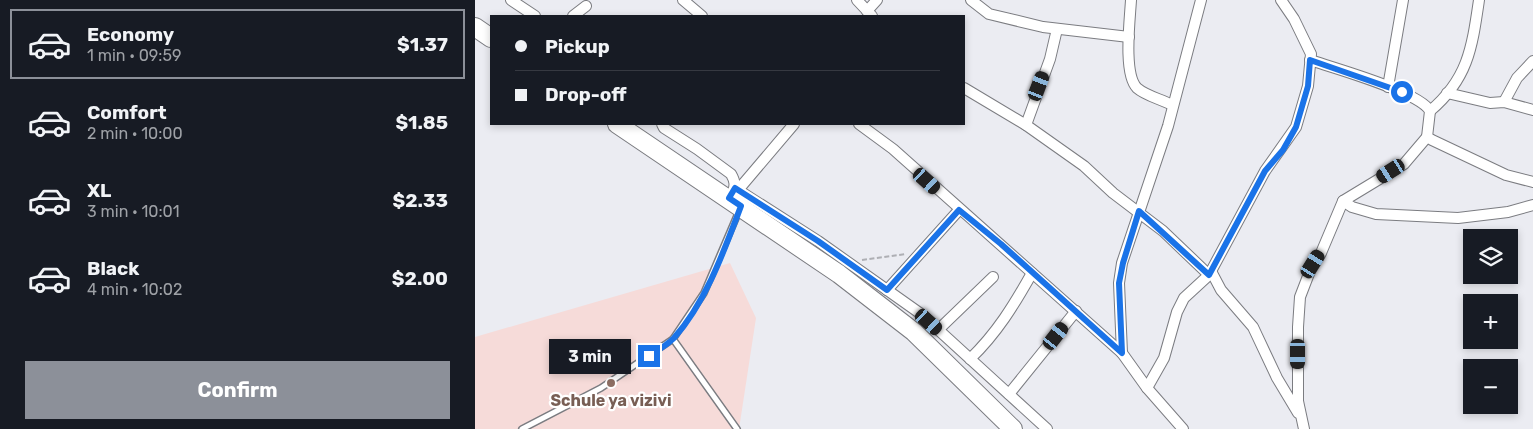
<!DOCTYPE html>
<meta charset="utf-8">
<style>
body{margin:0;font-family:Rubik,sans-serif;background:#242831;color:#f1f3f6;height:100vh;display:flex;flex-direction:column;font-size:19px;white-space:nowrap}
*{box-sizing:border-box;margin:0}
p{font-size:16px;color:#9ea1a6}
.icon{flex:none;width:28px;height:28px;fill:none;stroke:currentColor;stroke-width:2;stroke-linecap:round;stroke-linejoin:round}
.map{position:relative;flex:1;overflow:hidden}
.side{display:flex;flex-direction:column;background:#171b24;width:475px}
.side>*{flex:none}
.top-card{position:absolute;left:15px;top:15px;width:475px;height:110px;border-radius:0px;box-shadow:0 2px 8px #0003;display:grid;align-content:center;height:110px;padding:0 25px;background:#171b24}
.fabs{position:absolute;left:988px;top:229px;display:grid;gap:10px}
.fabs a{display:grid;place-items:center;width:55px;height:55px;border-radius:0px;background:#171b24;box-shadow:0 2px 8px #0003;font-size:25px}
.end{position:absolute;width:22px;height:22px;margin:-11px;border:6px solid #1a73e8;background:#fff;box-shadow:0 0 0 2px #fff}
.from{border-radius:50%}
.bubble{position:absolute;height:35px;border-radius:0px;background:#171b24;box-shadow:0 2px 8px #0003;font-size:16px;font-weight:700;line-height:35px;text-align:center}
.car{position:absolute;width:15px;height:30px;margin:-15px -8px;border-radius:6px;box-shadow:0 0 4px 1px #0007;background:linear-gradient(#222 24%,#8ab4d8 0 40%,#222 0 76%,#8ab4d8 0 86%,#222 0)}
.top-card b{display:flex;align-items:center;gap:18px;height:48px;font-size:19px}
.top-card b+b{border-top:1px solid #363941}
.top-card i{width:12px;height:12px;background:#f1f3f6}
ul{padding:9px 0 0;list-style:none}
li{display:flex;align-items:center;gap:15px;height:70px;margin:0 10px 8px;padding:0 15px;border:2px solid transparent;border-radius:0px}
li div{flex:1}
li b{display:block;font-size:19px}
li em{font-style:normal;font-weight:700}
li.current{border-color:#8c9099}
li>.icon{width:45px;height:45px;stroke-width:1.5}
.action{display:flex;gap:10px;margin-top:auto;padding:10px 25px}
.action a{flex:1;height:58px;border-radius:0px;background:#8c9099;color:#fff;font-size:20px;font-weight:700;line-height:58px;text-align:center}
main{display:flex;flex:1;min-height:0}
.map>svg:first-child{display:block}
.education{fill:#f6dbd9}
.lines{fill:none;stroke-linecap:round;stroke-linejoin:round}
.lane-casing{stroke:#7b7c81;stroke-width:8}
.street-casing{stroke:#7b7c81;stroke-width:12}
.highway-casing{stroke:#7b7c81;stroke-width:20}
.path{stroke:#aeafb4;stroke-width:2;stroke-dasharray:5 2.5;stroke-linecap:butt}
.lane{stroke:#fff;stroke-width:5}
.street{stroke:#fff;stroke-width:10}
.highway{stroke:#fff;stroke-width:18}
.route{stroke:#1a73e8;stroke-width:6}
.education-dot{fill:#8d6e63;stroke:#fff;stroke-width:2}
.labels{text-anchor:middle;stroke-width:4.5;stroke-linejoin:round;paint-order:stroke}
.education-label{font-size:16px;font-weight:bold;fill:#785e54;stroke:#fff}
</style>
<main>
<section class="side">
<ul>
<li class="current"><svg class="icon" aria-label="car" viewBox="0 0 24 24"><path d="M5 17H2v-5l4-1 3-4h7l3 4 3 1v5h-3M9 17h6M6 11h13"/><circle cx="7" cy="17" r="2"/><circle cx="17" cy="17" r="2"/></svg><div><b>Economy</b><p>1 min · 09:59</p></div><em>$1.37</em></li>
<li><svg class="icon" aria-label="car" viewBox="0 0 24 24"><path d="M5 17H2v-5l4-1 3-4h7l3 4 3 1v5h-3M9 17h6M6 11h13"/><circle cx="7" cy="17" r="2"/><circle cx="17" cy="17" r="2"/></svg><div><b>Comfort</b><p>2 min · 10:00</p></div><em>$1.85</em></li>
<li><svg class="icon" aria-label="car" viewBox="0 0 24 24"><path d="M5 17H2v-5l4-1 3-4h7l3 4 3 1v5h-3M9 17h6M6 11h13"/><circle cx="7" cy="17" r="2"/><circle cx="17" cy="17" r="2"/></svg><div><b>XL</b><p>3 min · 10:01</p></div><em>$2.33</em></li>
<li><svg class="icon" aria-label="car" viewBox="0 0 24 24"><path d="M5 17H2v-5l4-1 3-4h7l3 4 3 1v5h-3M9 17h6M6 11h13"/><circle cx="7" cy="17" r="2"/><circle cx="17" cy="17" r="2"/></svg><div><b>Black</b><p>4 min · 10:02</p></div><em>$2.00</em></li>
</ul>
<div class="action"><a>Confirm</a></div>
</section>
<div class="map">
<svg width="1058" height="429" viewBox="0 0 1058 429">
<rect width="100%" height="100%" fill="#ebecf2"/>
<polygon class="education" points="255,263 281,318 264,429 0,429 0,337"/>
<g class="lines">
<g class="lane-casing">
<g id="lane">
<polyline points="198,339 262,429"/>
<polyline points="47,429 126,388 198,339 229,293 264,211"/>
</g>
</g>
<g class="street-casing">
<g id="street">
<polyline points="36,0 60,16"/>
<polyline points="208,0 227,16"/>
<polyline points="382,0 397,16"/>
<polyline points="496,0 514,14 568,27 654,37"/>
<path d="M656,0C655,19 648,74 662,88C671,96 686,99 697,105"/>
<polyline points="392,11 402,0"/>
<polyline points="98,16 111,6"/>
<path d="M835,60C859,68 945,92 955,111L952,137L957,140L1031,175L1058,182"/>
<polyline points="913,87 928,0"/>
<polyline points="489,88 551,125 609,166 638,193 688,231 734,275"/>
<polyline points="972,93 1015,103 1029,102 1058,110"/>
<polyline points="1029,102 1042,78 1058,61"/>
<path d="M955,111C993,79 997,48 1004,0"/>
<path d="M187,124L189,128L222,149L256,174C260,181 261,186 257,193"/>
<polyline points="384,124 418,149 647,353 672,388 708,429"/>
<polyline points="551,125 575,59 582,29"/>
<polyline points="260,188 343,241 446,314 572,429"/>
<polyline points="263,190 319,124"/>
<polyline points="868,201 877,207 901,214 983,218 1033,212 1058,205"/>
<polyline points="736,271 746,290 778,327 802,378 823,413"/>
<polyline points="412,290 484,210"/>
<polyline points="463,330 518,277"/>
<polyline points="647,353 644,283 647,263 693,126 726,0"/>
<path d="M495,359C522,333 539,305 557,273"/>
<polyline points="672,388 689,358 702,312 709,298 734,275 790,171 821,127 833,86 836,54 819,19 806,0"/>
<polyline points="534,394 601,311"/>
<polyline points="829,429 823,401 823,327 825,297 835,271 846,253 868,201 929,164 952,137"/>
</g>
</g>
<g class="highway-casing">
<g id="highway">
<polyline points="0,27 16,38"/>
<polyline points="142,124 364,274 439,332 538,429"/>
</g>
</g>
<polyline class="path" points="387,260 431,254"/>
<use href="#lane" class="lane"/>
<use href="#street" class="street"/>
<use href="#highway" class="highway"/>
</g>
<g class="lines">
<path class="route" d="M174,356C182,351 192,345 199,338C231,302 249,251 266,206L254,198L260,188L343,241L412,290L484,210L526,244L647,353L644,283L648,263L664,211L734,275L790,171L808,150L821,127L833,86L835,60L927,92"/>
</g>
<circle class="education-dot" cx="136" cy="383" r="5"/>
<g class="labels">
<g class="education-label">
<text x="136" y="406">Schule ya vizivi</text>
</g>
</g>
</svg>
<div class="fabs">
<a><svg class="icon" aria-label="layers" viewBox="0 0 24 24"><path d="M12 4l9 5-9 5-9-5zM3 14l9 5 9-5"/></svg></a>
<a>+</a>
<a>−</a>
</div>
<i class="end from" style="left:927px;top:92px"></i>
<i class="end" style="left:174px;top:356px"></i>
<div class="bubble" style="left:74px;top:339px;width:82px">3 min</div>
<i class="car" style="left:564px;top:86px;rotate:21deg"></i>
<i class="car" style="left:916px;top:171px;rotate:238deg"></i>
<i class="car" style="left:452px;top:181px;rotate:132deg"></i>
<i class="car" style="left:838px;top:264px;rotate:32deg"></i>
<i class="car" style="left:454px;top:322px;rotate:132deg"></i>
<i class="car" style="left:581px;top:336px;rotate:38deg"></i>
<i class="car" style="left:823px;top:354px;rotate:180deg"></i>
<div class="top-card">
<b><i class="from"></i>Pickup</b>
<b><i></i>Drop-off</b>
</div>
</div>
</main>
